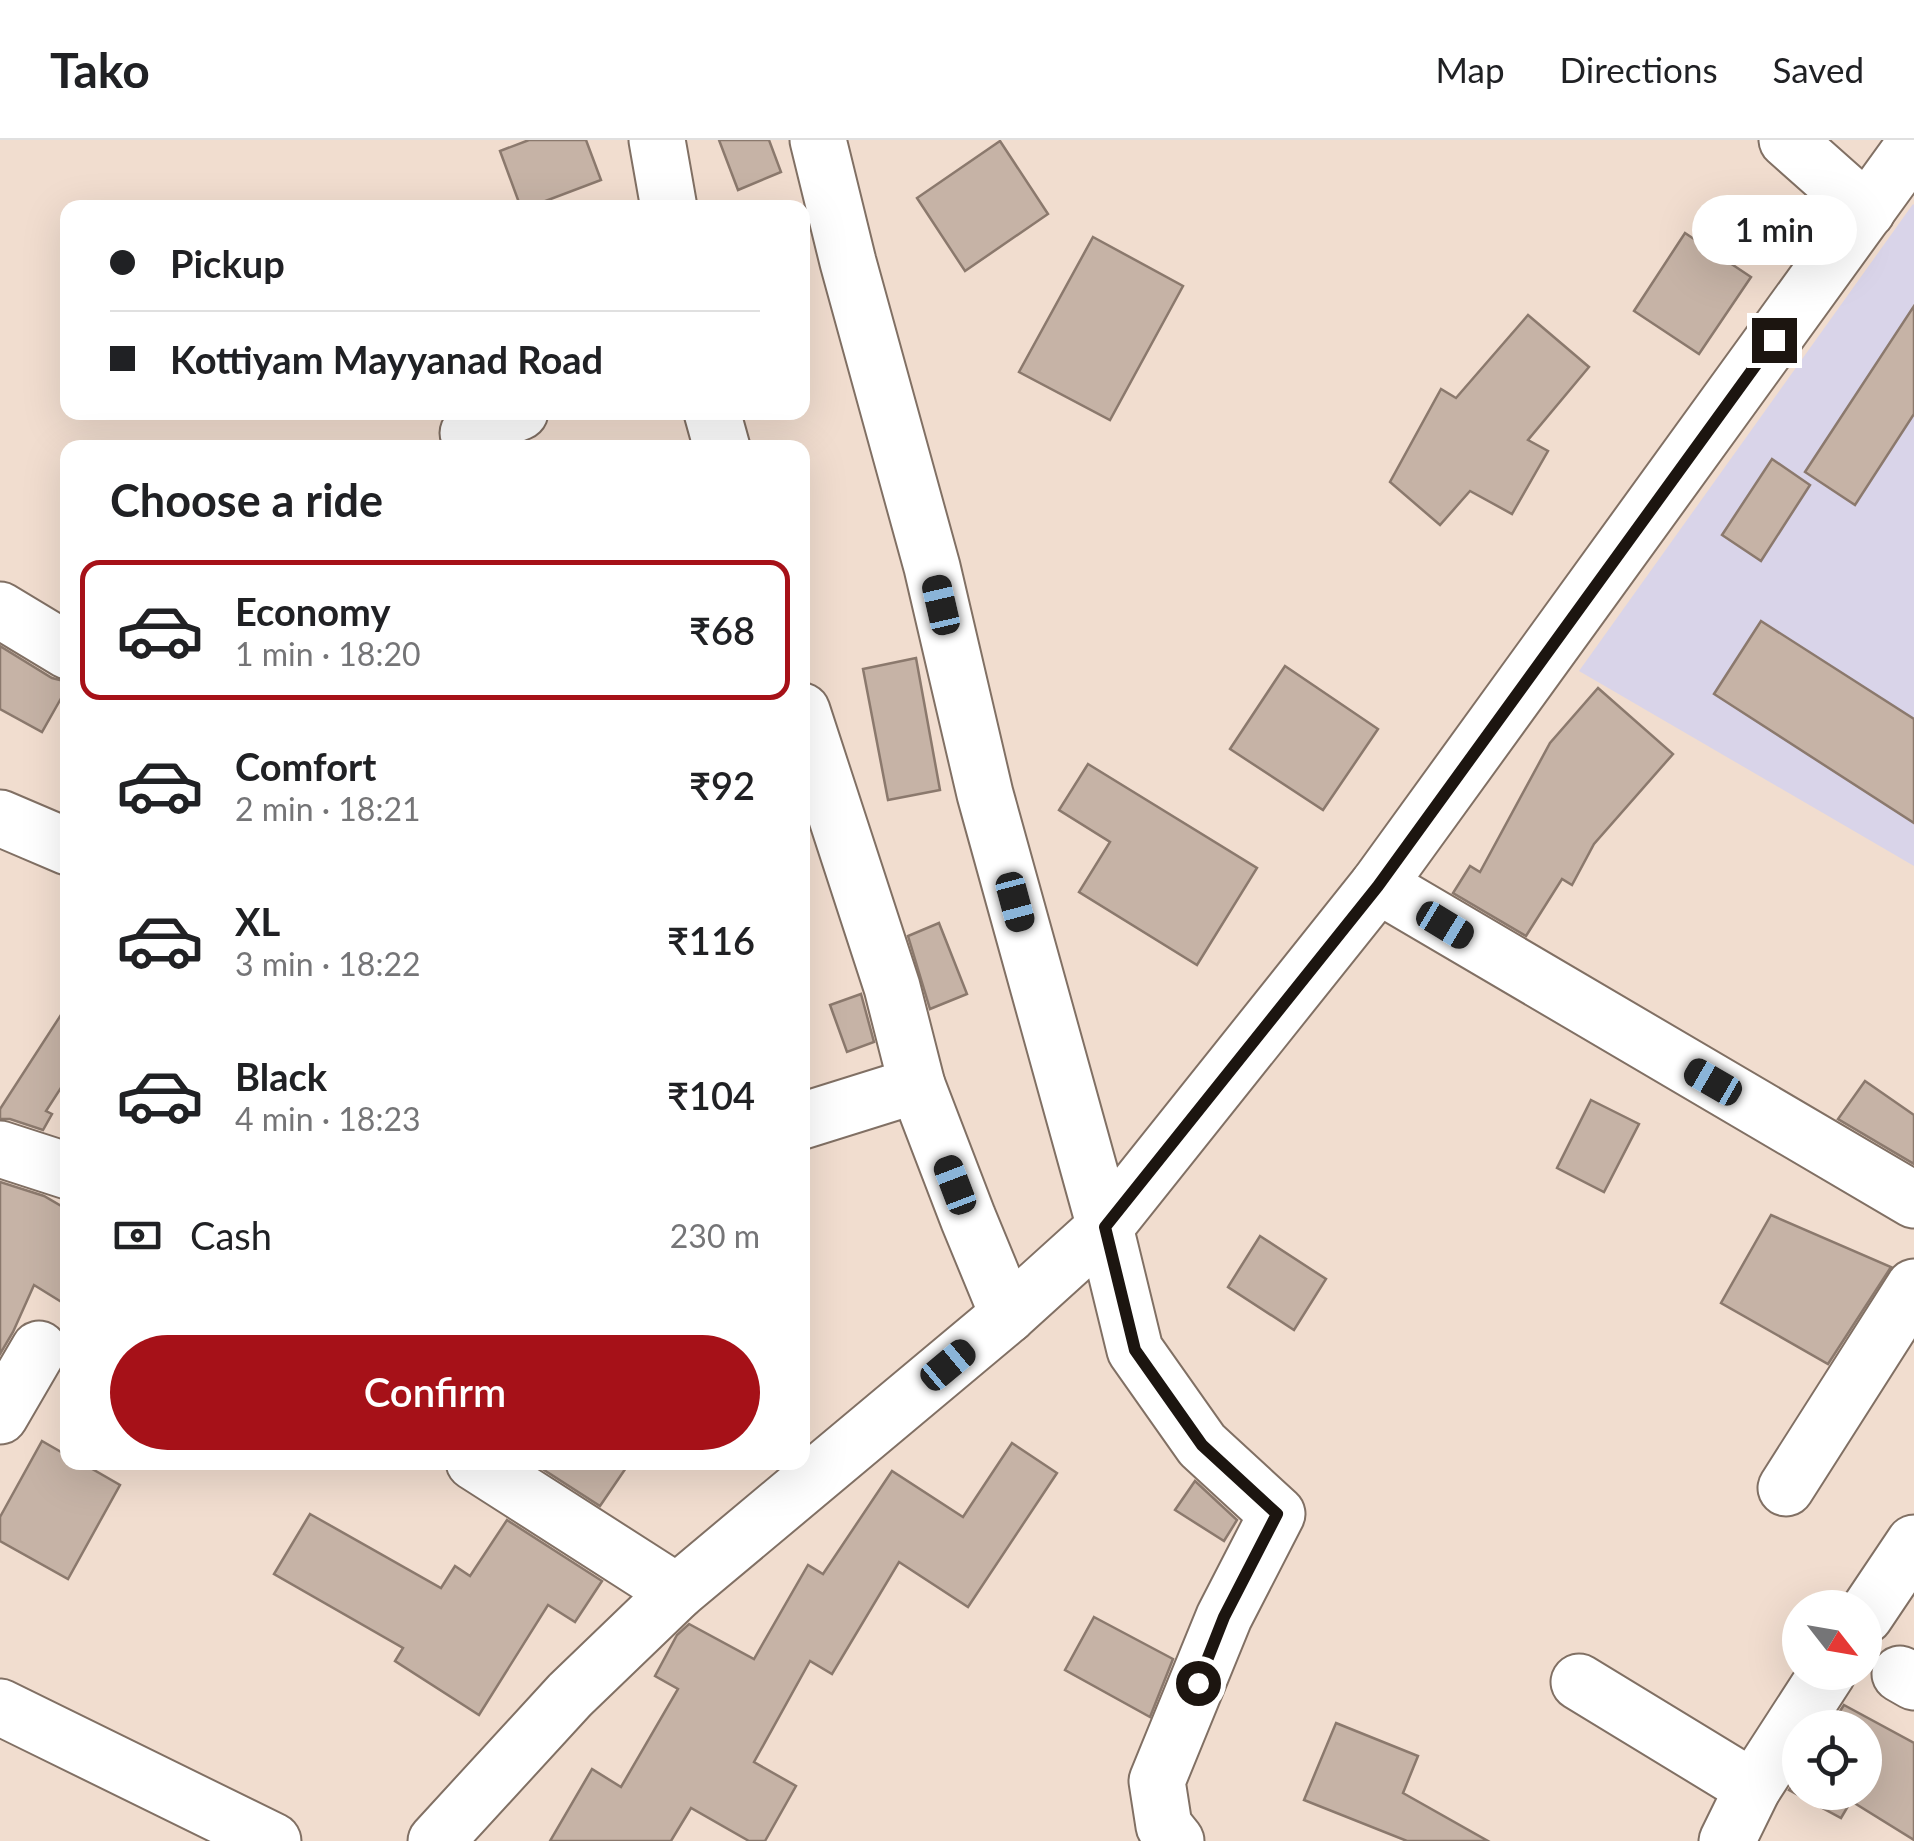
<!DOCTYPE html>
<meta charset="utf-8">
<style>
body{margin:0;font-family:Lato,sans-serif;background:#f2f2f2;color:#202124;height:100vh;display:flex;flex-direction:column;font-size:38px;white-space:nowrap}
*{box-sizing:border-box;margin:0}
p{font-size:32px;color:#757577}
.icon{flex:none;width:55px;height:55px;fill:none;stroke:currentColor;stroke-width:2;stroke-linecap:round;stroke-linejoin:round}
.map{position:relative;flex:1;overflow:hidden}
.panel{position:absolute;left:60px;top:300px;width:750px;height:1030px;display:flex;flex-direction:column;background:#fff;border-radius:20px;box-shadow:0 10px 40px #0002}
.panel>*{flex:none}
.banner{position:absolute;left:60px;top:60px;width:750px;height:220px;border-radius:20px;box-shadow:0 10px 40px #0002;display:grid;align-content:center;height:220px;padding:0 50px;background:#fff}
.needle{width:65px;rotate:121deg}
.controls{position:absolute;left:1782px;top:1450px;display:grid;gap:20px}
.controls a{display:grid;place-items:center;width:100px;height:100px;border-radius:50%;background:#fff;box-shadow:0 10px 40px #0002;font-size:50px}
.end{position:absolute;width:45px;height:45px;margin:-22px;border:12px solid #1c1510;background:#fff;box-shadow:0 0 0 5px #fff}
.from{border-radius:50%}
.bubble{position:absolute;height:70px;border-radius:35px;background:#fff;box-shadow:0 10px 40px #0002;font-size:32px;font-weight:600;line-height:70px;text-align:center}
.car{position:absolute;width:30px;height:60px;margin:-30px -15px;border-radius:12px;box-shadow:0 0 8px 2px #0007;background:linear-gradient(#222 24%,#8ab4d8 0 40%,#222 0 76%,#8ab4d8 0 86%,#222 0)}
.banner b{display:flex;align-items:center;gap:35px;height:95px;font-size:38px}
.banner b+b{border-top:2px solid #e0e0e0}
.banner i{width:25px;height:25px;background:#202124}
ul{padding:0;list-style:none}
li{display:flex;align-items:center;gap:30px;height:140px;margin:0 20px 15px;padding:0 30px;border:5px solid transparent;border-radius:20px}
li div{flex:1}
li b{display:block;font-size:38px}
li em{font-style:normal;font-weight:600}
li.on{border-color:#a61118}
li>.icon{width:90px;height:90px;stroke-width:1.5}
h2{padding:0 50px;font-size:45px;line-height:120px}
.pay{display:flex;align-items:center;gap:25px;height:110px;padding:0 50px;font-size:38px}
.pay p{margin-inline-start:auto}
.button{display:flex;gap:20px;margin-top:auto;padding:20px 50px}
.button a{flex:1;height:115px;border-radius:60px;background:#a61118;color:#fff;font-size:40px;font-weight:600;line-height:115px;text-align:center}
header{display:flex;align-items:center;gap:60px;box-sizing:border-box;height:140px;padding:0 50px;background:#fff;border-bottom:2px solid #e0e0e0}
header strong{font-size:48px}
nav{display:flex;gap:55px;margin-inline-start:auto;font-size:35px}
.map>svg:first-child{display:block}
.education{fill:#d9d4e9}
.building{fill:#c6b3a6;stroke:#8b796d;stroke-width:2.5}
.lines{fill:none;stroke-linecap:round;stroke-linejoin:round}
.street-casing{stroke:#817064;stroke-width:59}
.secondary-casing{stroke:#817064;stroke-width:59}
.street{stroke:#fff;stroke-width:55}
.secondary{stroke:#fff;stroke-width:55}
.route{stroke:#1c1510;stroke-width:12}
</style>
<header>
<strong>Tako</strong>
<nav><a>Map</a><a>Directions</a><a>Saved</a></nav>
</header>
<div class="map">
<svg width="1914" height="1701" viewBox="0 0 1914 1701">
<rect width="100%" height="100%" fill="#f1ddcf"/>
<polygon class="education" points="1913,64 1914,65 1914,726 1579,531"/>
<g class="building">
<polygon points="529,0 586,0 601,40 527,68 521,68 500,11"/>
<polygon points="719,0 769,0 781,32 738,50"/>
<polygon points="1000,1 1048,74 965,131 917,58"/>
<polygon points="1685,93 1751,137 1699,214 1634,171"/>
<polygon points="1093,97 1183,146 1110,280 1019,232"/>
<polygon points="1914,166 1914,274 1855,365 1805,332"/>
<polygon points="1528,175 1589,227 1528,300 1548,311 1512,374 1470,351 1440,385 1390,342 1441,249 1456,258"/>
<polygon points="1772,319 1810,345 1761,421 1722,395"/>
<polygon points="1761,481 1914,579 1914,683 1714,554"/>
<polygon points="0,506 52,538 68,542 68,546 42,592 0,569"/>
<polygon points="916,518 940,650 888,660 863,529"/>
<polygon points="1285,526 1378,589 1323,670 1230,609"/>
<polygon points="1598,548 1673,614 1594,704 1572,745 1562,739 1526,796 1453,753 1470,726 1480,732 1550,603"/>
<polygon points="1088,624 1257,728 1197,825 1079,752 1110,702 1059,670"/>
<polygon points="939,783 967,854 930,869 908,796"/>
<polygon points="861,854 874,902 847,912 830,865"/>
<polygon points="68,864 68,937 46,971 52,974 43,990 10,979 0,979 0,969"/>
<polygon points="1865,941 1914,975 1914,1024 1838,979"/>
<polygon points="1591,960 1639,984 1604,1052 1557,1028"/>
<polygon points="0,1042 44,1056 68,1070 68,1166 34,1145 13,1192 0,1214"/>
<polygon points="1771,1075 1891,1127 1828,1224 1721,1163"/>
<polygon points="1260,1096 1326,1139 1294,1190 1228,1147"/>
<polygon points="42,1301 68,1316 68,1322 80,1322 120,1345 68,1439 0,1401 0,1377"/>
<polygon points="1012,1303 1057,1333 968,1467 899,1422 832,1534 810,1521 754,1622 796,1646 765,1701 749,1701 691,1668 671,1701 550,1701 592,1629 621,1647 678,1549 655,1536 677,1495 689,1484 754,1519 808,1425 823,1434 892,1331 963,1377"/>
<polygon points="544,1322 630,1322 600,1366 541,1328"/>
<polygon points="1195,1341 1237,1380 1224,1401 1175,1370"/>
<polygon points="310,1374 441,1448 455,1426 470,1436 507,1380 602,1441 575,1482 548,1465 479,1575 395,1521 403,1508 274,1434"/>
<polygon points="1094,1477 1173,1519 1150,1577 1065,1530"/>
<polygon points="1844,1565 1914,1603 1914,1700 1851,1661 1841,1678 1789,1650 1800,1633 1800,1652 1865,1652 1865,1588 1829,1588"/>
<polygon points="1336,1583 1418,1616 1403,1653 1488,1701 1407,1701 1304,1660"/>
</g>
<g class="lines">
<g class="street-casing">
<g id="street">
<polyline points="657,0 669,68"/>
<polyline points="818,0 848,122 932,427 985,654 1105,1087 1135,1210 1202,1305 1277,1374 1224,1477 1157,1641 1164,1686 1176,1701"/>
<polyline points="1787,0 1867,71"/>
<polyline points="712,272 722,308"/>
<polyline points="468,293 520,272"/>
<polyline points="0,470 68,511"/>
<polyline points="802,571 892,847 917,945 968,1078 1008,1175"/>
<polyline points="0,678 68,707"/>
<polyline points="802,981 917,945"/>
<polyline points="0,1009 68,1031"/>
<polyline points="0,1276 39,1209"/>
<polyline points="474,1322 677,1452"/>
<polyline points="1786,1348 1914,1147"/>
<polyline points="1865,1476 1914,1403"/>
<polyline points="1900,1534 1914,1542"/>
<polyline points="1579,1542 1753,1648"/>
<polyline points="0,1567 273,1701"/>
<polyline points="1727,1701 1753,1648 1828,1532"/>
</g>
</g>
<g class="secondary-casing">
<g id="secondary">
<polyline points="1378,745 1914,1060"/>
<polyline points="436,1701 570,1555 677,1452 1008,1175 1105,1087 1378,745 1914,5"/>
</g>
</g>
<use href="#street" class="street"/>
<use href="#secondary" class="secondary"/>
</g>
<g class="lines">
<polyline class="route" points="1198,1543 1224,1477 1277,1374 1202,1305 1135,1210 1105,1087 1378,746 1774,200"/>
</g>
</svg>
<div class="controls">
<a><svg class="needle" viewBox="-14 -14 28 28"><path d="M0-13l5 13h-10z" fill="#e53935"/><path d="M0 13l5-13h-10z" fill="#757577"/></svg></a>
<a><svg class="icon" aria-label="locate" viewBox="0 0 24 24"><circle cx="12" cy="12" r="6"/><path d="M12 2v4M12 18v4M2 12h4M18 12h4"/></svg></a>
</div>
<i class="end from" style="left:1198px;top:1543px"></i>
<i class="end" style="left:1774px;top:200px"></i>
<div class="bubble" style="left:1692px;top:55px;width:165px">1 min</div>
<i class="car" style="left:941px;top:465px;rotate:347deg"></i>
<i class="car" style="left:1015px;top:762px;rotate:165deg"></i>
<i class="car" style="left:1445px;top:785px;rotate:121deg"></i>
<i class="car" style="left:1713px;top:942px;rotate:300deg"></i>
<i class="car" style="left:955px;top:1045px;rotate:339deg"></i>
<i class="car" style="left:948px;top:1225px;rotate:50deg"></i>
<div class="banner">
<b><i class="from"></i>Pickup</b>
<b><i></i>Kottiyam Mayyanad Road</b>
</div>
<section class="panel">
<h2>Choose a ride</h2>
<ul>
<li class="on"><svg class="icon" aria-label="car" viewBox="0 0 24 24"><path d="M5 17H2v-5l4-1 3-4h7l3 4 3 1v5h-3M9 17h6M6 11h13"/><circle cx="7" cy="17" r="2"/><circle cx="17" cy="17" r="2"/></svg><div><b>Economy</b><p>1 min · 18:20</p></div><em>₹68</em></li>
<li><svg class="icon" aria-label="car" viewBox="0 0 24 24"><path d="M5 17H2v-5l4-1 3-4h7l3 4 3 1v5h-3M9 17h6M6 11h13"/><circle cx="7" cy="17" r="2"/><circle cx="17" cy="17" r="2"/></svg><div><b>Comfort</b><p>2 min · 18:21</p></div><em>₹92</em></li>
<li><svg class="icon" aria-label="car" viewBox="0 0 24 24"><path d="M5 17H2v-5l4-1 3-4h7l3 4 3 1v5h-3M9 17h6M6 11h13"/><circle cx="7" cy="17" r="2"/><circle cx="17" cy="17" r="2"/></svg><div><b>XL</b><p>3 min · 18:22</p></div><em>₹116</em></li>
<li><svg class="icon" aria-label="car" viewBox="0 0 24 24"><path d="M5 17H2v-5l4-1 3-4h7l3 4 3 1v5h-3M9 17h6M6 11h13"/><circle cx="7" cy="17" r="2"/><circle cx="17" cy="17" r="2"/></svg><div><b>Black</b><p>4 min · 18:23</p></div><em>₹104</em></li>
</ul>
<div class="pay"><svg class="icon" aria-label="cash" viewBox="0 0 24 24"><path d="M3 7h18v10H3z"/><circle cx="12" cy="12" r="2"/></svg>Cash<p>230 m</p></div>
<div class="button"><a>Confirm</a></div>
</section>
</div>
